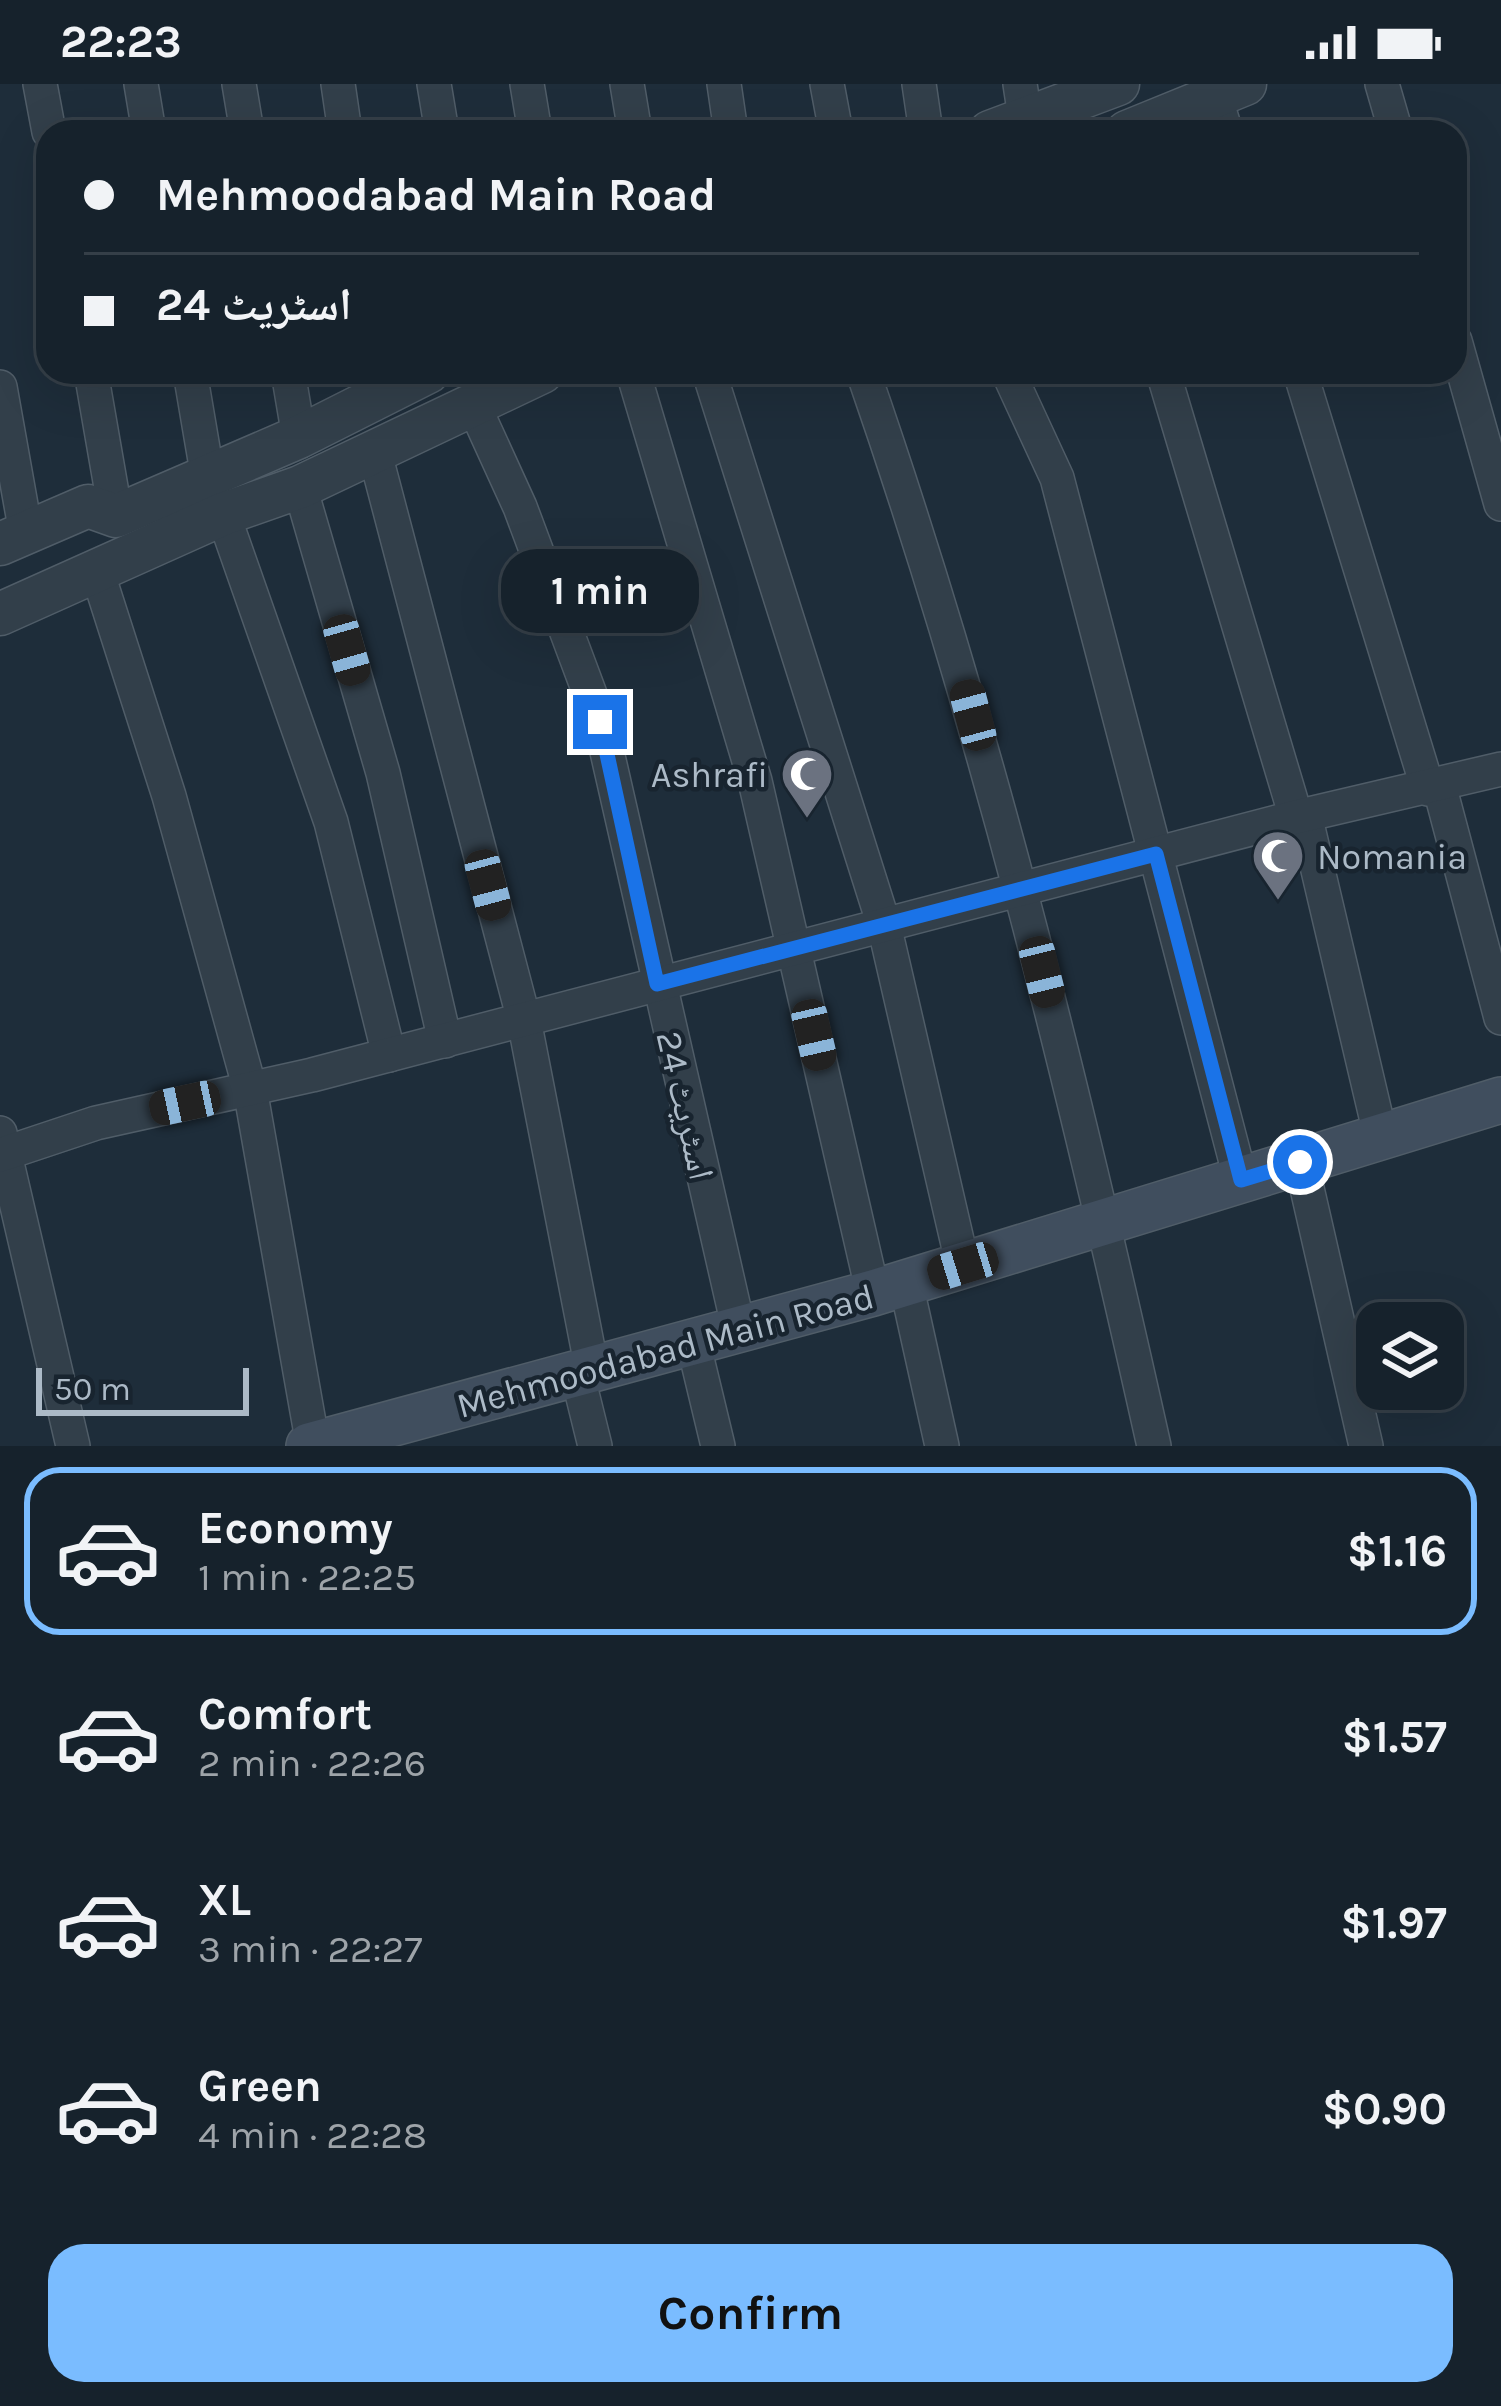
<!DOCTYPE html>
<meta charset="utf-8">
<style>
body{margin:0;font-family:Karla,"Noto Naskh Arabic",sans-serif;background:#232f38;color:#f1f3f6;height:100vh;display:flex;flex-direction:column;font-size:45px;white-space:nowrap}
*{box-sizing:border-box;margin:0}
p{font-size:39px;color:#9ea4a9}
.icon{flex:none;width:66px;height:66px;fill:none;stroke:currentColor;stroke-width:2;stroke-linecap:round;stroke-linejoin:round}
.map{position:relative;height:1362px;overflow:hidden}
.side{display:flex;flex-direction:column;background:#16222c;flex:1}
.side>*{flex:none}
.top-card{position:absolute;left:36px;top:36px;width:1431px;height:264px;border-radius:36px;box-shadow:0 12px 48px #0002,0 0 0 3px #353f48;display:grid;align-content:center;height:264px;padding:0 48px;background:#16222c}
.buttons{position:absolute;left:1356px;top:1218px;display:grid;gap:24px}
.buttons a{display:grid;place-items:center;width:108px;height:108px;border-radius:24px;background:#16222c;box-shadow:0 12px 48px #0002,0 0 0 3px #353f48;font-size:60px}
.scale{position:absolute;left:36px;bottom:30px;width:213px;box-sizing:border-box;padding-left:12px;border:6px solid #acbac7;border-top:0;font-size:33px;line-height:42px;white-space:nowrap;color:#acbac7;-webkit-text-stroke:9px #18242f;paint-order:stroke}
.end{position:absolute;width:54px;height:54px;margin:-27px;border:15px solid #1a73e8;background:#fff;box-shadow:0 0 0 6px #fff}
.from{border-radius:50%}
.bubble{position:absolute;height:84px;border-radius:36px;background:#16222c;box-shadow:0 12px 48px #0002,0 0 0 3px #353f48;font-size:39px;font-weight:700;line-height:84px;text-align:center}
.car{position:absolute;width:36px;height:72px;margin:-36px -18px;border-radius:15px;box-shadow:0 0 9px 3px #0007;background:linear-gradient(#222 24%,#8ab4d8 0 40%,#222 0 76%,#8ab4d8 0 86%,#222 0)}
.top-card b{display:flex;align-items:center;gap:42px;height:114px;font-size:45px}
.top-card b+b{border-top:3px solid #353f48}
.top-card i{width:30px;height:30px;background:#f1f3f6}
ul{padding:21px 0 0;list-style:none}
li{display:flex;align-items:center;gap:36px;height:168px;margin:0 24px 18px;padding:0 24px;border:6px solid transparent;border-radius:36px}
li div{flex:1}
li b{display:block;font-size:45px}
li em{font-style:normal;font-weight:700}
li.on{border-color:#7abcff}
li>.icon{width:108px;height:108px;stroke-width:1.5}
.cta{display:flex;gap:24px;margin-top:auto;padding:24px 48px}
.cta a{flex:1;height:138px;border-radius:36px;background:#7abcff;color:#111;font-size:48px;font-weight:700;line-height:138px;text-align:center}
.status{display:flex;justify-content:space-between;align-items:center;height:84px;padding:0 60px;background:#16222c;direction:ltr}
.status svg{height:33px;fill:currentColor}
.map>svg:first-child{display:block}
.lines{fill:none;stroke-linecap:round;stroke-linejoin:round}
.minor-casing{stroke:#505d68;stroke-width:36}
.tertiary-casing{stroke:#505d68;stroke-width:45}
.secondary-casing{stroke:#505d68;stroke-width:48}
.minor{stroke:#323f4a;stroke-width:33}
.tertiary{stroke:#323f4a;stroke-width:42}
.secondary{stroke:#404e5e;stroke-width:45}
.route{stroke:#1a73e8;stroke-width:15}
.labels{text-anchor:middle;stroke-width:9;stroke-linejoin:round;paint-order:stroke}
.poi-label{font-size:36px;fill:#acbac7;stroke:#18242f;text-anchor:end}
.street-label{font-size:36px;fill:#acbac7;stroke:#18242f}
</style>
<div class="status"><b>22:23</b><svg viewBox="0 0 49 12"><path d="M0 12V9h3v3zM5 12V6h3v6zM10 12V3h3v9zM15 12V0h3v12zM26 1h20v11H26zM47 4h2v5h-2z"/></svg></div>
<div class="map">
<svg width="1501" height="1362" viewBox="0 0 1501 1362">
<rect width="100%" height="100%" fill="#1e2d3a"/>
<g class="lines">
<g class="minor-casing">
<g id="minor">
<polyline points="40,0 49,48"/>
<polyline points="141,0 149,48"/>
<polyline points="239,0 247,48"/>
<polyline points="338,0 345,48"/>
<polyline points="434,0 442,48"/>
<polyline points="527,0 535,48"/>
<polyline points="627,0 635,48"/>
<polyline points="724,0 731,48"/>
<polyline points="827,0 836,48"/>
<polyline points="919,0 926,48"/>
<polyline points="1020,0 1025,33"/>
<polyline points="1382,0 1396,48"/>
<polyline points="1215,13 1226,48"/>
<polyline points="1455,257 1501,420"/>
<polyline points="91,288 116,432"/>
<polyline points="190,288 208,394"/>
<polyline points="288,288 299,353"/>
<polyline points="633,288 755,697 873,1209"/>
<polyline points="709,288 884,841 963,1182"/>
<path d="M863,288C985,639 1073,999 1154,1362"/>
<polyline points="1008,288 1057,394 1241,1097"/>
<polyline points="1163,288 1296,733"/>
<polyline points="1300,288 1428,705"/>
<polyline points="0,303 26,449"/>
<polyline points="473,320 520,423 600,637 739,1246"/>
<polyline points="374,366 524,936 592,1285"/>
<polyline points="300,403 383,689 445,957"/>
<polyline points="223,430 331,738 389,971"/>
<polyline points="96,484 169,712 250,1005 313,1361"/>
<polyline points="1439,701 1501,934"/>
<polyline points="1305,731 1381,1054"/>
<polyline points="0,1049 73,1362"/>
<polyline points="0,1071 96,1039 312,991 1296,733 1501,685"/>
<polyline points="1301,1078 1366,1362"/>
<polyline points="906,1200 942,1362"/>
<polyline points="693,1258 718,1362"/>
<polyline points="577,1289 595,1362"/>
</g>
</g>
<g class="tertiary-casing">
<g id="tertiary">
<polyline points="990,48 1118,0"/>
<polyline points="1127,48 1245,0"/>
<polyline points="0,460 88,422 116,432 299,353 428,288"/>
<polyline points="0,530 223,430 300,403 542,288"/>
</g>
</g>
<g class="secondary-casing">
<polyline id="secondary" points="309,1362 873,1209 1501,1016"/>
</g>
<use href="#minor" class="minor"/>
<use href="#tertiary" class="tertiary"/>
<use href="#secondary" class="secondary"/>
</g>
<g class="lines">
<polyline class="route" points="600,638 657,900 1156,770 1241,1096 1300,1078"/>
</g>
<defs>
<g id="mosque-pin" transform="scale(2.7)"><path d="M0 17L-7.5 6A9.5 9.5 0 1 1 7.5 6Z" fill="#6b7280" stroke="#18242f"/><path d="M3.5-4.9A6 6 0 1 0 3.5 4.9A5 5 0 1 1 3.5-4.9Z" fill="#fff"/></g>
</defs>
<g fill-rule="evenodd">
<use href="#mosque-pin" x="807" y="690"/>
<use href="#mosque-pin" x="1278" y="772"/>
</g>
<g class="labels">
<g class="poi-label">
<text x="768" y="703">Ashrafi</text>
<text x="1317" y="785" text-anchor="start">Nomania</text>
</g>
<g class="street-label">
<text transform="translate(686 1021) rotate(77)" y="13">اسٹریٹ 24</text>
<text transform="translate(665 1266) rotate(-15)" y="13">Mehmoodabad Main Road</text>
</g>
</g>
</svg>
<div class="buttons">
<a><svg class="icon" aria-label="layers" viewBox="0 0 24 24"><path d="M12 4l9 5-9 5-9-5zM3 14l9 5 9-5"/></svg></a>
</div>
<div class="scale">50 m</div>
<i class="end from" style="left:1300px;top:1078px"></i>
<i class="end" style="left:600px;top:638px"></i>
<div class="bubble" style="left:501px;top:465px;width:198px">1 min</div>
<i class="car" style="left:347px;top:566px;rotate:164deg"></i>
<i class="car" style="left:973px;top:631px;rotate:345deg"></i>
<i class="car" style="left:488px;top:801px;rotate:165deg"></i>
<i class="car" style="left:1042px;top:888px;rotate:166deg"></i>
<i class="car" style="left:814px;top:951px;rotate:167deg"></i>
<i class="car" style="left:185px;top:1019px;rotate:258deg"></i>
<i class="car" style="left:963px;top:1182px;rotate:253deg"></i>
<div class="top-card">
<b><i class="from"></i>Mehmoodabad Main Road</b>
<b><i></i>اسٹریٹ 24</b>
</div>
</div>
<section class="side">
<ul>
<li class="on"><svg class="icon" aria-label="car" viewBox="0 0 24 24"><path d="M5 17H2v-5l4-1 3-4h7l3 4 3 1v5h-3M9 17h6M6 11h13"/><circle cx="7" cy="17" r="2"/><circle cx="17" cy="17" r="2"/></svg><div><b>Economy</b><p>1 min · 22:25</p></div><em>$1.16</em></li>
<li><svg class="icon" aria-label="car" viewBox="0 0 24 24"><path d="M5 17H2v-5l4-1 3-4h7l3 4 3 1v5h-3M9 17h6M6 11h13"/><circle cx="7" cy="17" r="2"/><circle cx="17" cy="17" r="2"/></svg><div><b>Comfort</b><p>2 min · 22:26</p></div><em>$1.57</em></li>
<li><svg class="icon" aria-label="car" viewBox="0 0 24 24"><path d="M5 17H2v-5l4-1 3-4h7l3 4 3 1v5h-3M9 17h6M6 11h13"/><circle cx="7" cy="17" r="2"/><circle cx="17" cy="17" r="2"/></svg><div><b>XL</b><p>3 min · 22:27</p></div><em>$1.97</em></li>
<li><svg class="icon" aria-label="car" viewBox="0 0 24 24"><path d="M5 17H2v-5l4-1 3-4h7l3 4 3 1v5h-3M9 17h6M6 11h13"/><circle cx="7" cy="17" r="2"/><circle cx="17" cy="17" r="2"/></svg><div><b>Green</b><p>4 min · 22:28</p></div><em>$0.90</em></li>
</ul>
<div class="cta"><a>Confirm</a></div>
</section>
